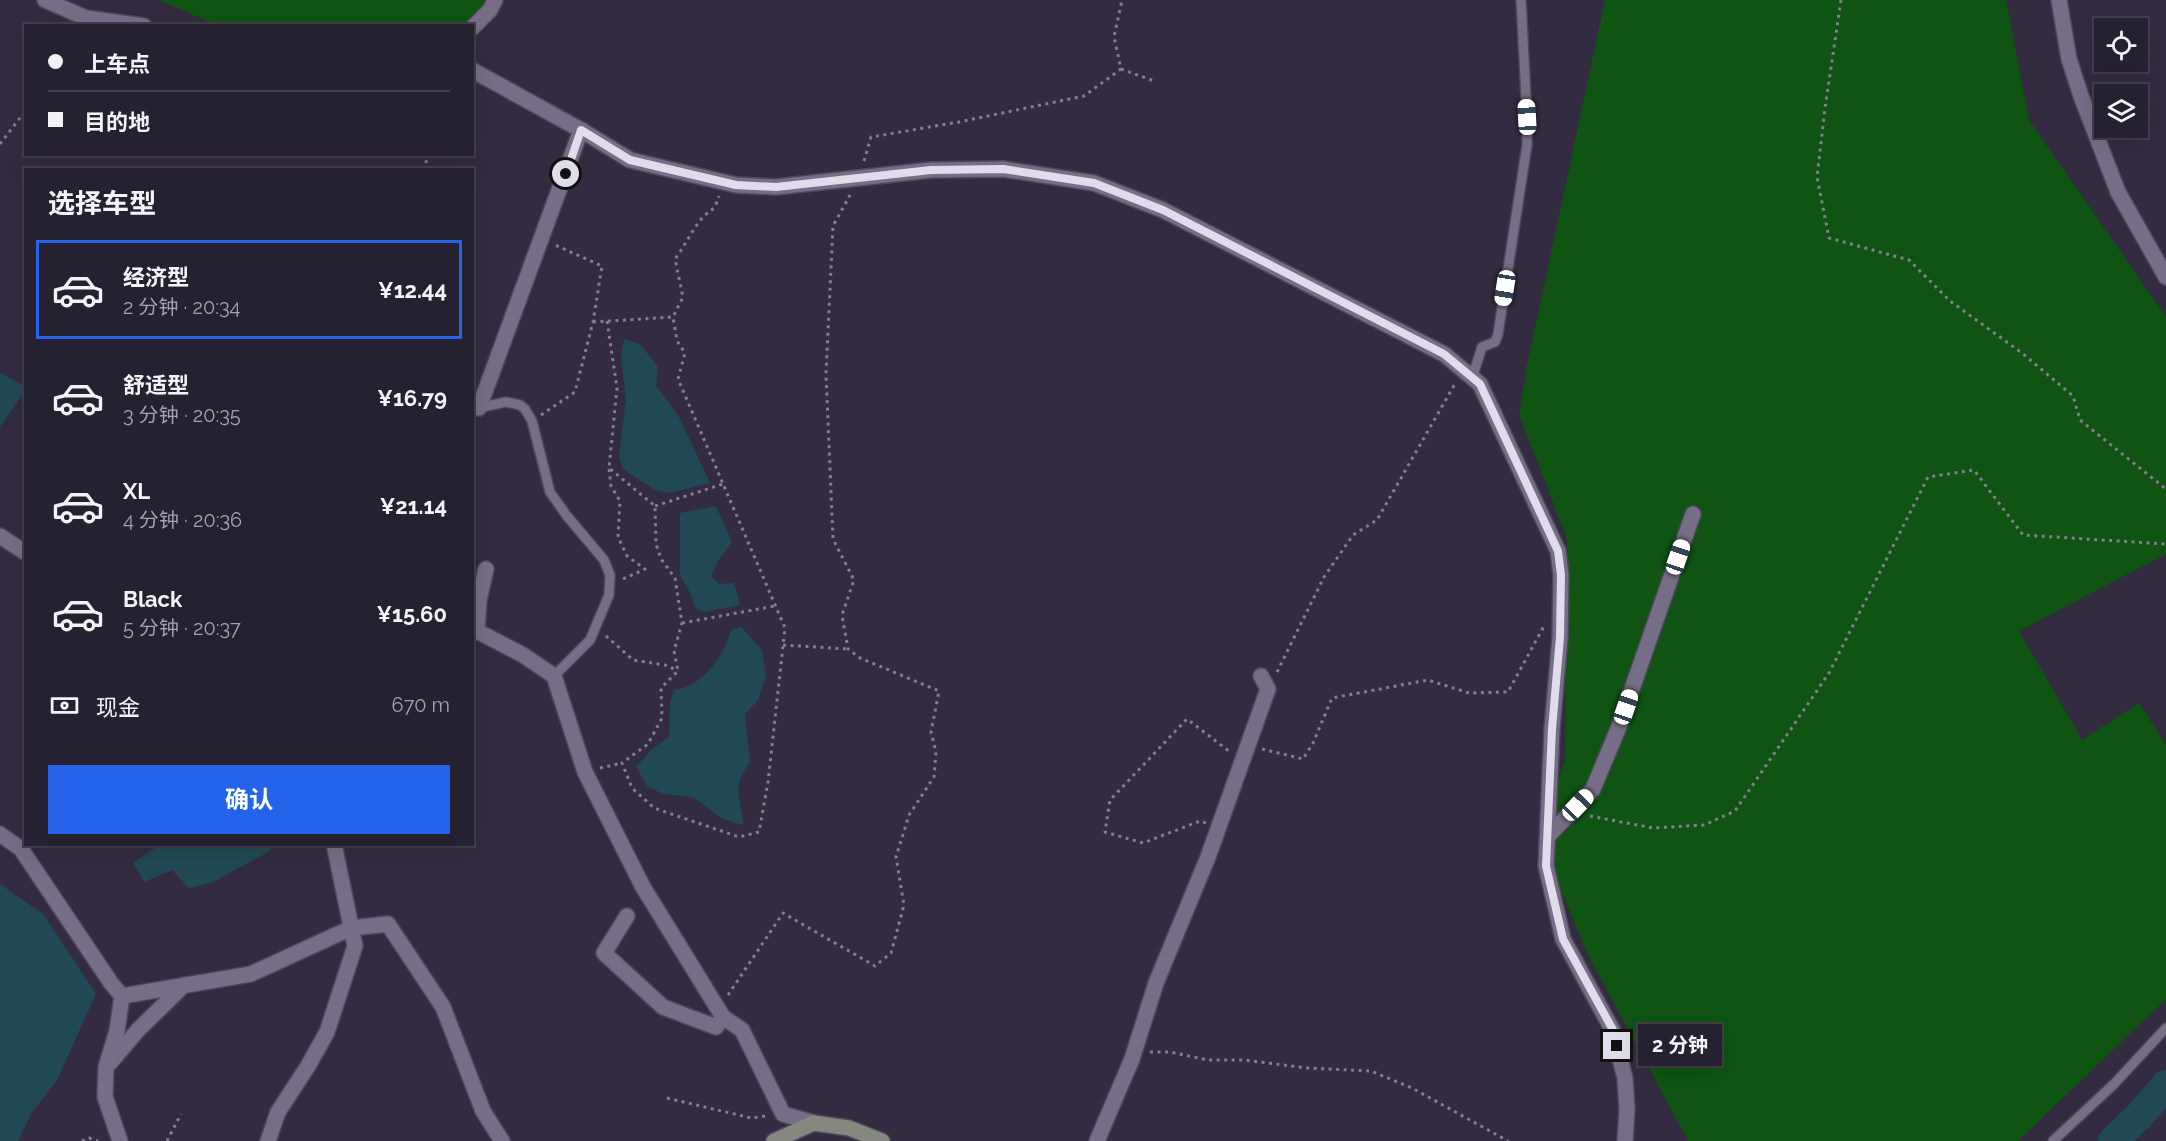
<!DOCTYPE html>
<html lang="zh">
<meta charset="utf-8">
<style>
body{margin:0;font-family:Raleway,"Noto Sans SC",sans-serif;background:#2e2938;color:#f1f3f6;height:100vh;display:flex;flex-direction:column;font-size:22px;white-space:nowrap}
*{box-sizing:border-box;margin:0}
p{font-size:20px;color:#a4a3ab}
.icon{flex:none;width:33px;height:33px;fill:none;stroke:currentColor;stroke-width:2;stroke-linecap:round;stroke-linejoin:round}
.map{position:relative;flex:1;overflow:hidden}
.sheet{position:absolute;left:24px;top:168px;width:450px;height:678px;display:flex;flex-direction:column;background:#262130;border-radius:0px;box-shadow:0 6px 24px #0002,0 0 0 2px #423e4c}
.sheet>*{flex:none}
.banner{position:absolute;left:24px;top:24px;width:450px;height:132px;border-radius:0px;box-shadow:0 6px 24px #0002,0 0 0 2px #423e4c;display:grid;align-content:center;height:132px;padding:0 24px;background:#262130}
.controls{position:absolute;left:2094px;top:18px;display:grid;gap:12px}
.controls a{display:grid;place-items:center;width:54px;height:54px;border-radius:0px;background:#262130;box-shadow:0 6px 24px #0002,0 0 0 2px #423e4c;font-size:30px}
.end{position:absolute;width:27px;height:27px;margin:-14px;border:8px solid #e0dcea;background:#111;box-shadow:0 0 0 3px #111}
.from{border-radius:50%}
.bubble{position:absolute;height:42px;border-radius:0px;background:#262130;box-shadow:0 6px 24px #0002,0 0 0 2px #423e4c;font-size:20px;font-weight:700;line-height:42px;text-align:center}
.car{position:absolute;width:18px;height:36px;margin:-18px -9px;border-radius:8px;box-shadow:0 0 4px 2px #0007;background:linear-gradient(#fff 24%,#345 0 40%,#fff 0 76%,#345 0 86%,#fff 0)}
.banner b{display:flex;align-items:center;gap:21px;height:57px;font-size:22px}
.banner b+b{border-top:2px solid #423e4c}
.banner i{width:15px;height:15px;background:#f1f3f6}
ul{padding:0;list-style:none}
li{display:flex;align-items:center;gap:18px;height:99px;margin:0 12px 9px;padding:0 12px;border:3px solid transparent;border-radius:0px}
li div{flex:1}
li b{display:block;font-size:22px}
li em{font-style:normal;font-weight:700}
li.active{border-color:#2563eb}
li>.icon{width:54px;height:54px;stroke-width:1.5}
h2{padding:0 24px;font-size:27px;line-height:72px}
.pay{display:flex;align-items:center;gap:15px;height:66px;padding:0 24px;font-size:22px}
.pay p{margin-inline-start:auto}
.button{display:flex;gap:12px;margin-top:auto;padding:12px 24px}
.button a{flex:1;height:69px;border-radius:0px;background:#2563eb;color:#fff;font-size:24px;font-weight:700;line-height:69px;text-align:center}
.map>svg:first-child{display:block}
.green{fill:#0f5412}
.water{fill:#214954}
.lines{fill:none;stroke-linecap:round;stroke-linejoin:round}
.river{stroke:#214954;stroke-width:30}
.lane-casing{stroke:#4d4859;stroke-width:12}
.street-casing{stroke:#4d4859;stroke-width:18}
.secondary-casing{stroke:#4d4859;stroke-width:18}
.path{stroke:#837d8e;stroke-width:3;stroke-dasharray:3 4.5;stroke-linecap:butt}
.lane{stroke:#766e86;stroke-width:9}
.street{stroke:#766e86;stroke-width:15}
.secondary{stroke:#868781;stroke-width:15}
.route{stroke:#e0dcea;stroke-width:8}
</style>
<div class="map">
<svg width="2166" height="1141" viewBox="0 0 2166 1141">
<rect width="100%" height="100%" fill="#332c40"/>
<g class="green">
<polygon points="159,0 486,0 471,26 217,25"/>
<polygon points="1605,0 2006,0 2029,120 2166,317 2166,554 2019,631 2082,740 2139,703 2166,745 2166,999 2018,1141 1688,1141 1587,953 1539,838 1565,760 1567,539 1519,415 1527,366"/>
</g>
<g class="water">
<polygon points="624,339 640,344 658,367 656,386 678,415 710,483 670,493 655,490 623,469 619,456 626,400 621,357"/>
<polygon points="0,373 25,386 26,389 0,427"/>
<polygon points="716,506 732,542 718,561 711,576 719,584 734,583 740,605 705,612 695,608 691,594 680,575 680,513"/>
<path d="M741,627L762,650L766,676L758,700L745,714L750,762C731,788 741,796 743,825L721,818L693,797L664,794L648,787L636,767L652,749L669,737L670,702L674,690C703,687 724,656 731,630Z"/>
<polygon points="159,845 159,844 274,845 270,851 213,882 189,888 172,870 144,882 133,863"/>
<polygon points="0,884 43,914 96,994 57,1080 31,1114 18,1141 0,1141"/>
</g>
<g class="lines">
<polyline class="river" points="2113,1141 2139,1116 2166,1085"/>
<g class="lane-casing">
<g id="lane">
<polyline points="1472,378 1482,347 1495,342 1498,334 1527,145 1527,117 1521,0"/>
<polyline points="478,408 506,402 520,405 525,409 532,421 550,492 567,516 604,560 610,575 609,595 590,640 554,676"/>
<polyline points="2053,1141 2114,1084 2166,1028"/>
</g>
</g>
<g class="street-casing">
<g id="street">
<polyline points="45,0 86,18 144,26"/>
<polyline points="2059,0 2069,59 2081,96 2118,192 2166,277"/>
<polyline points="472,28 490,10 495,0"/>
<polyline points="472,70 581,130 630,160 736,185 776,187 931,170 1003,169 1094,183 1163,210 1444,354 1480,384 1558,551 1561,575 1560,637 1552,729 1546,866 1563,939 1613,1031 1625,1078 1627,1109 1625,1141"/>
<polyline points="479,408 581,130"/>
<polyline points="0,536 26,553"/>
<polyline points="477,631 479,600 486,569"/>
<polyline points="472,633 477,631 523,655 554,676 585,772 643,887 723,1017 742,1030 783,1114 814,1123"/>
<polyline points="0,834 21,849 111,983 122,996 251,974 351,928 388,924 443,1007 483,1111 502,1141"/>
<polyline points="1548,836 1593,789 1618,729 1693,514"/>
<polyline points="627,916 604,953 663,1007 716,1027 723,1017"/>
<polyline points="110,1063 138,1030 184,985"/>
<polyline points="120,1141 105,1097 106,1067 117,1031 122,996"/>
<polyline points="268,1141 278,1112 308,1066 327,1032 355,946 334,844"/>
<polyline points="1097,1141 1132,1059 1156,983 1208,857 1268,689 1261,676"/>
</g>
</g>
<g class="secondary-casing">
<polyline id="secondary" points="774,1141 814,1123 849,1128 882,1141"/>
</g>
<g class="path">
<polyline points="1841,0 1825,108 1817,177 1829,238 1909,260 1950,301 2022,353 2073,396 2080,420 2166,489"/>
<polyline points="1121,69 1154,81"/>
<polyline points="0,144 26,110"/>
<polyline points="864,161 871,137 959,122 1084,96 1121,69 1114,37 1122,0"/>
<polyline points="423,170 429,154"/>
<polyline points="607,321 617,388 609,468 655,506 656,544 661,559 675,578 682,623 674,651 678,671 661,688 662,718 648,744 622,763 632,788 654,808 739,837 759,832 768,782 785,628 678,379 685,353 677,341 673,317"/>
<path d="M593,322L673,317L683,297L675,259C684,247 690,234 699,222C708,209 714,214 719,196"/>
<polyline points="541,415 575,392 593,322 602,266 555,245"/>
<polyline points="609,469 611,486 620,501 618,537 627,556 645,569 623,579"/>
<polyline points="655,506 723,484"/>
<polyline points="682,623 775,606"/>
<polyline points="606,636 633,660 665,665 678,671"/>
<polyline points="783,645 848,649"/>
<polyline points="1277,672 1324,577 1353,535 1377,520 1456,382"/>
<polyline points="1262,749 1303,759 1313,743 1332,698 1428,680 1469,693 1508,692 1544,626"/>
<polyline points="600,768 622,763"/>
<polyline points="1590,816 1653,828 1704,825 1735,811 1829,673 1928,477 1974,470 2023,535 2166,544"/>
<polyline points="1206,823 1200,821 1143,843 1105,832 1110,800 1187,719 1229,751"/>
<polyline points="728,995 783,913 875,966 891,953 904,905 896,857 909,815 934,777 936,752 931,732 939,691 860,658 848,649 842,615 854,580 833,539 826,374 833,226 850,195"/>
<polyline points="1150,1052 1170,1052 1208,1060 1244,1060 1307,1068 1371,1071 1412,1088 1508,1141"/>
<polyline points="667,1098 751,1118 766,1116"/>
<polyline points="82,1141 89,1138 98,1141"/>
<polyline points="167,1141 181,1114"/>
</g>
<use href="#lane" class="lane"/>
<use href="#street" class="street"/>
<use href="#secondary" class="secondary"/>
</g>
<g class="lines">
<polyline class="route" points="566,174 581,130 630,160 736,185 776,187 931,170 1003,169 1094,183 1163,210 1444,354 1480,384 1558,551 1561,575 1560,637 1552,729 1546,866 1563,939 1613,1030 1617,1046"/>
</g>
</svg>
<div class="controls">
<a><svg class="icon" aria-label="locate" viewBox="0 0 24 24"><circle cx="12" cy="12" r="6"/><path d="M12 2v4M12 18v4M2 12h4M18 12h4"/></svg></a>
<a><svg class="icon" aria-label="layers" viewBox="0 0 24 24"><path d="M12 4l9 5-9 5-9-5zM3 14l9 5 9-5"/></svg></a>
</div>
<i class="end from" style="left:566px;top:174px"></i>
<i class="end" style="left:1617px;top:1046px"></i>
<div class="bubble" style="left:1638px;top:1024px;width:84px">2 分钟</div>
<i class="car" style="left:1527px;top:117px;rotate:357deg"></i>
<i class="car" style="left:1505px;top:288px;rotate:189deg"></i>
<i class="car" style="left:1678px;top:557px;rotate:19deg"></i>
<i class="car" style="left:1626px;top:707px;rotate:19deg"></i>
<i class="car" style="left:1578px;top:805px;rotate:44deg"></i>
<div class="banner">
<b><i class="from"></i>上车点</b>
<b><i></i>目的地</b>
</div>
<section class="sheet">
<h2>选择车型</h2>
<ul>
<li class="active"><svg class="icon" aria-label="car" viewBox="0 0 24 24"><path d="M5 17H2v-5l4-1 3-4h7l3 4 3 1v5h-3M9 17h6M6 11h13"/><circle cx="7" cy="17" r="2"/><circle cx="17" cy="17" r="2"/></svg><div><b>经济型</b><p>2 分钟 · 20:34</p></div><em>¥12.44</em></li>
<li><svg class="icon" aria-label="car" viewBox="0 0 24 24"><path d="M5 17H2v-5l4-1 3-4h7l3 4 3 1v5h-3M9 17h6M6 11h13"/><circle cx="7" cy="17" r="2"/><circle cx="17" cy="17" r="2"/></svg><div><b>舒适型</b><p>3 分钟 · 20:35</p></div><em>¥16.79</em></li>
<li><svg class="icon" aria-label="car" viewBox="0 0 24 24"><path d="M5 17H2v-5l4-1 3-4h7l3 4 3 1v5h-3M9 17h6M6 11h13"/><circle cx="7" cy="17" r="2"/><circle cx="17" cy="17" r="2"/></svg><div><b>XL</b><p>4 分钟 · 20:36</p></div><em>¥21.14</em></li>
<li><svg class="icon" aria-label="car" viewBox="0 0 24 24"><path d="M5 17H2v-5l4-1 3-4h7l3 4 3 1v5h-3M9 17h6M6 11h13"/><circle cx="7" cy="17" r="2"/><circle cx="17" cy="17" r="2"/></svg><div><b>Black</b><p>5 分钟 · 20:37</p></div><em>¥15.60</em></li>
</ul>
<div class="pay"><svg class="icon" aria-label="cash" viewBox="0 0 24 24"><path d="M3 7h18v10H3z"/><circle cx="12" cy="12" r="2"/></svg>现金<p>670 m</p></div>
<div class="button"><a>确认</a></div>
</section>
</div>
